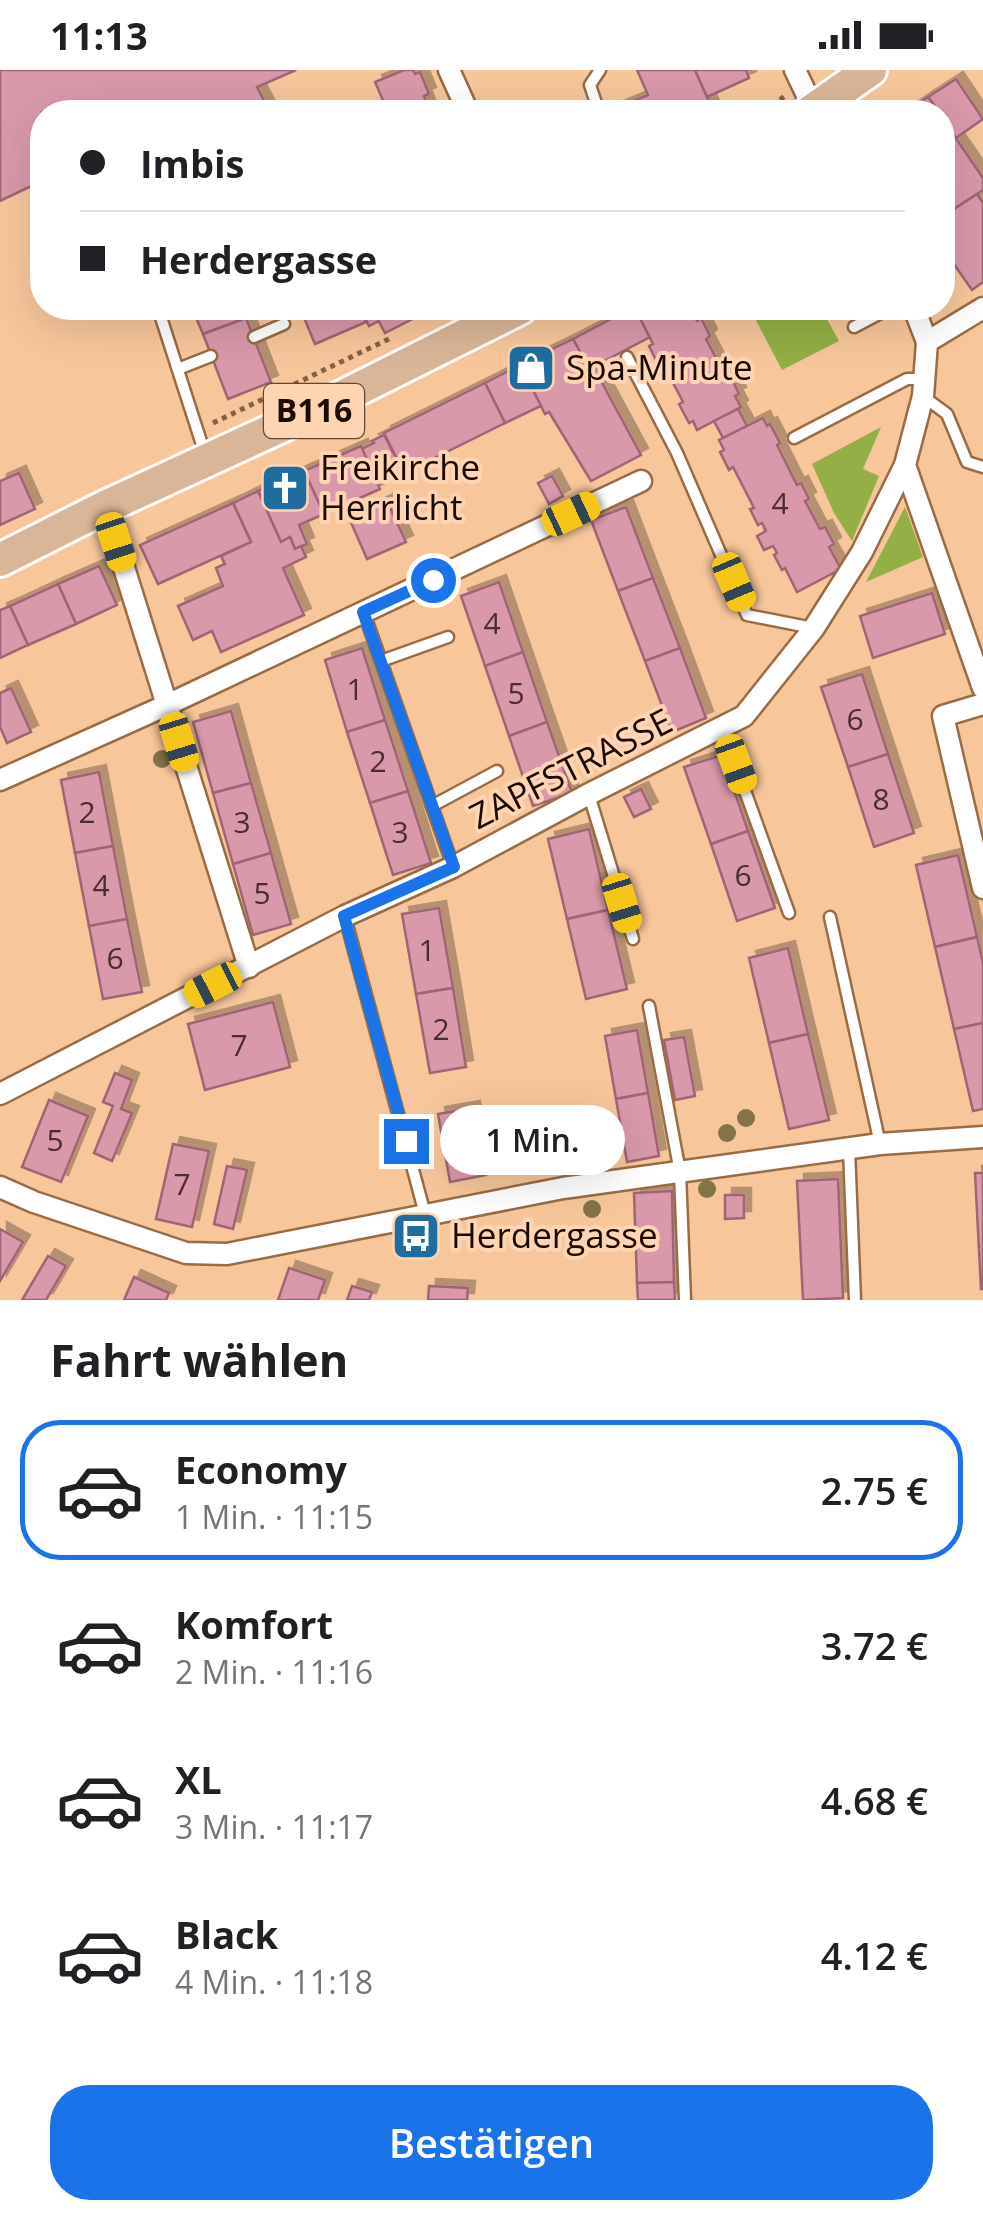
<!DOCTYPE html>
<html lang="de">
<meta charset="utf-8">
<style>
body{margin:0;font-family:"Open Sans",sans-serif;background:#f2f2f2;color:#202124;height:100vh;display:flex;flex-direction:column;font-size:38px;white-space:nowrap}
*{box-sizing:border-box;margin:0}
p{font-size:32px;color:#757577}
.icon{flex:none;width:55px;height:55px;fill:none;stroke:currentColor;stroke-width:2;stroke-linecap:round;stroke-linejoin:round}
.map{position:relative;height:1230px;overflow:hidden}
.side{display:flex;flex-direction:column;background:#fff;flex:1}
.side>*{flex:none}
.banner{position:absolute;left:30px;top:30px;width:925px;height:220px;border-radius:40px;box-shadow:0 10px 40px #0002;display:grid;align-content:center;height:220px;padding:0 50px;background:#fff}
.end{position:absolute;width:45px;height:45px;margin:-22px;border:12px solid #1a73e8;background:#fff;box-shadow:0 0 0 5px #fff}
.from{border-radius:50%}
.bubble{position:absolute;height:70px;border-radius:35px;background:#fff;box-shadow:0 10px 40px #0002;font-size:32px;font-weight:600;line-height:70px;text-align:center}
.car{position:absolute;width:30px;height:60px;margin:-30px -15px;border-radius:12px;box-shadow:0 0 8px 2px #0007;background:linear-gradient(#f5c518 24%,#345 0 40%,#f5c518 0 76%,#345 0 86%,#f5c518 0)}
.banner b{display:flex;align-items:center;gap:35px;height:95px;font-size:38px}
.banner b+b{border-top:2px solid #e0e0e0}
.banner i{width:25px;height:25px;background:#202124}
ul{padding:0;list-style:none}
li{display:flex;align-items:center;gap:30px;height:140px;margin:0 20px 15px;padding:0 30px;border:5px solid transparent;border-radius:40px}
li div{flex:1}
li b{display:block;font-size:38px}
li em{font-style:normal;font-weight:600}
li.current{border-color:#1a73e8}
li>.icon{width:90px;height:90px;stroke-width:1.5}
h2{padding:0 50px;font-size:45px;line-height:120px}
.primary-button{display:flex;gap:20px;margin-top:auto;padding:20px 50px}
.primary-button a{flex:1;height:115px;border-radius:40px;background:#1a73e8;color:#fff;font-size:40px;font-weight:600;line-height:115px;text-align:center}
.status{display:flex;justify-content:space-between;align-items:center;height:70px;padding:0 50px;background:#fff;direction:ltr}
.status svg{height:28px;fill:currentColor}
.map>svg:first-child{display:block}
.green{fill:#93af45}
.building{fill:#d999aa;stroke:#a06575;stroke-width:2.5;filter:url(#shadow)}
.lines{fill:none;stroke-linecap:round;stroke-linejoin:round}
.service-casing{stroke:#986c44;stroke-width:15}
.minor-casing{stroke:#986c44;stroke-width:25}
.primary-casing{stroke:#fff;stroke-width:38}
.path{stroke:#826248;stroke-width:5;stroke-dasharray:5 5;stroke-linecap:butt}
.service{stroke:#fff;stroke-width:10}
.minor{stroke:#fff;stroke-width:20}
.primary{stroke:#d9b697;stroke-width:32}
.tree{fill:#837346}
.route{stroke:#1a73e8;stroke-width:12}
.labels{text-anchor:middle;stroke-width:8;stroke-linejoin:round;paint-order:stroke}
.number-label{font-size:30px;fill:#4a2e2a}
.shield{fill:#fdd5b3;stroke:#5f4736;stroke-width:2.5}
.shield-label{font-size:32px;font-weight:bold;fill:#1b0a00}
.poi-label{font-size:35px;fill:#1b0a00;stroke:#fdd5b3;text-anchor:start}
.street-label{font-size:35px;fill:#1b0a00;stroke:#fdd5b3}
</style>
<div class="status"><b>11:13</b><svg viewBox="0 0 49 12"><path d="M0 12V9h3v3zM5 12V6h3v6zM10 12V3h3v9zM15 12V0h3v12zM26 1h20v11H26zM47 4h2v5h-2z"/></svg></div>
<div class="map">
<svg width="983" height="1230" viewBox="0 0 983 1230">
<defs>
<filter id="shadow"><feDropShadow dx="7" dy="-7" stdDeviation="0" flood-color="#0004"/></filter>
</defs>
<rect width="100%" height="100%" fill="#f7c69b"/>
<g class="green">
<polygon points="752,238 821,238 839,271 782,300 750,239"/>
<polygon points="881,357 863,399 879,406 852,471 834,443 812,394"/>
<polygon points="905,437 923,487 866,512"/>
</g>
<g class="building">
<polygon points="0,0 296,0 257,17 270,42 42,42 42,111 0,131"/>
<polygon points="404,0 413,0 415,4 420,2 429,24 424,26 428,36 412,42 388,42 375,12"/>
<polygon points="637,0 695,0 714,42 619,42 617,38 648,25"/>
<polygon points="695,0 746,0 749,8 707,27"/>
<polygon points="956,9 983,49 956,68 942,48 942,42 939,42 928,27"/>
<polygon points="928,27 939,42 906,42"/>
<polygon points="942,48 983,108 983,120 942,147"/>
<polygon points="977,124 983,133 983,212 972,220 942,177 942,147"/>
<polygon points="192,238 242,238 246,248 203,264"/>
<polygon points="300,238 360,238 366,252 315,274"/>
<polygon points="360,238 372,238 379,251 369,256"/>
<polygon points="372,238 434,238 385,263"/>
<polygon points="632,238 635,238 650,267 589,299 573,269"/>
<polygon points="635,238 690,238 697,251 701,248 710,266 706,269 727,309 731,307 739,324 735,326 741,337 697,360 693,351 689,353 679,334 683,332 662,292 658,294 649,276 653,274"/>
<polygon points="246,248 271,312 228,329 203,264"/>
<polygon points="573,269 597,312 601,311 641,385 591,411 549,342 545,344 520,295"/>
<polygon points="520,295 541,336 505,353 485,313"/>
<polygon points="485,313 505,353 404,403 384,363"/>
<polygon points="738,339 747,356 723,368 714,351"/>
<polygon points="763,348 767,356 770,354 780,373 777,375 797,415 801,413 809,429 805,431 820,459 825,457 834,474 829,477 841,499 797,522 785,498 782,500 774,485 777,483 773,476 764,480 757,466 766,461 762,453 758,455 750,439 754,438 733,397 729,400 720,382 724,380 719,370"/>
<polygon points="384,365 396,388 371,400 362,379 374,373 372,371"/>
<polygon points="361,376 380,419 324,444 304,401"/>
<polygon points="304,401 324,444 299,455 307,474 295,479 290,467 281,472 258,421"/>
<polygon points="19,403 35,439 0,455 0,411"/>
<polygon points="552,406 563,426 549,434 538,413"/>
<polygon points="258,421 281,472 290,467 295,479 301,476 306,487 283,498 304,545 221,582 212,561 193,570 178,536 223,516 216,498 225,494 221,486 251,472 233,433"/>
<polygon points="387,431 406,472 367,489 349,448"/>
<polygon points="233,433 251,472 158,514 140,475"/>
<polygon points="626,437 653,508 618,521 591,450"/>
<polygon points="99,496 117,535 76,554 58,514"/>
<polygon points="653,508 680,578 645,591 618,521"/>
<polygon points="499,512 523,582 485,596 461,526"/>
<polygon points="58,514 76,554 28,575 10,536"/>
<polygon points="932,523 945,564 873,588 860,546"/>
<polygon points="10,536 28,575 0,588 0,540"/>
<polygon points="362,578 385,650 347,662 325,590"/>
<polygon points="680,578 706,648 672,662 645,591"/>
<polygon points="523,582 547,652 509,666 485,596"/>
<polygon points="862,604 888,684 848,697 821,617"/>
<polygon points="11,618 31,662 7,673 0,657 0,623"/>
<polygon points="231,641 251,713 213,723 193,652"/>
<polygon points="385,650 408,721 370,733 347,662"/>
<polygon points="547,652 572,723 533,736 509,666"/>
<polygon points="888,684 914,763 874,777 848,697"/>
<polygon points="722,685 748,761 711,774 684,697"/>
<polygon points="99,702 113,776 75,783 61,710"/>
<polygon points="251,713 271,783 233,794 213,723"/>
<polygon points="641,719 651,739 634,747 624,727"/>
<polygon points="408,721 431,793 393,805 370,733"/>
<polygon points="589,759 608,840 567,849 548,769"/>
<polygon points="748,761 775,838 737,851 711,774"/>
<polygon points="113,776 127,849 89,856 75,783"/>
<polygon points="271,783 291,854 253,865 233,794"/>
<polygon points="958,785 977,867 935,877 916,795"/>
<polygon points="439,838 453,918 416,924 402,844"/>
<polygon points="608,840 627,919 586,929 567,849"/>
<polygon points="127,849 142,922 103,929 89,856"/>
<polygon points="977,867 983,893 983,953 954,959 935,877"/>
<polygon points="788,878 808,964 769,973 749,888"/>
<polygon points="453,918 466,997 430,1003 416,924"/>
<polygon points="273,932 290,997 205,1020 188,954"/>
<polygon points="983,953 983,1039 973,1041 954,959"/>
<polygon points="637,960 648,1023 616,1029 605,966"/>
<polygon points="808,964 829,1050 789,1059 769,973"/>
<polygon points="684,967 695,1026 675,1030 664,970"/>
<polygon points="115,1003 132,1010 121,1039 132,1043 112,1091 94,1083 113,1036 103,1032"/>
<polygon points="648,1023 659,1086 627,1092 616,1029"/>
<polygon points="49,1030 88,1046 61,1112 22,1097"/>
<polygon points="473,1038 486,1105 450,1112 438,1044"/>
<polygon points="173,1074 209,1081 192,1157 156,1149"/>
<polygon points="227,1096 247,1100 233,1159 214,1154"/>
<polygon points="975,1103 983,1103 983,1219 981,1219"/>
<polygon points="838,1109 843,1228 803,1230 797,1111"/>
<polygon points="672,1121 674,1212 637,1213 634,1123"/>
<polygon points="725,1125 744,1125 744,1148 725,1149"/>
<polygon points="0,1159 23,1172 0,1211"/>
<polygon points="48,1186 66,1196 46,1230 22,1230"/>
<polygon points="289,1198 325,1210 318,1230 278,1230"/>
<polygon points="134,1207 169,1223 166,1230 124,1230"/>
<polygon points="674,1212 675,1230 638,1230 637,1213"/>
<polygon points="352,1216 372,1222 369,1230 347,1230"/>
<polygon points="429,1216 468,1218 467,1230 428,1230"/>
</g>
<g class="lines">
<g class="service-casing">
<g id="service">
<polyline points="599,42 590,15 600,0"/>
<polyline points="158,238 205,384"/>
<polyline points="854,257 890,238"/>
<polyline points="254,267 284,254"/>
<polyline points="627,287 677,383 747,545 813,558"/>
<polyline points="178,299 211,286"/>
<polyline points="924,327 947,344 967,392 983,397"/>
<polyline points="794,368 907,309 924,309"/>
<polyline points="364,543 453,796"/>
<polyline points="381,591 448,567"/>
<polyline points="722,657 789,843"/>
<polyline points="589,725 633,869"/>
<polyline points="432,736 497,701"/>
<polyline points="345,847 425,1144"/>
<polyline points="830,847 880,1074"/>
<polyline points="649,936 680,1102 685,1230"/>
<polyline points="849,1079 855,1230"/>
</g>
</g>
<g class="minor-casing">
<g id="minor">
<polyline points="449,0 468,42"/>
<polyline points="795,0 815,42"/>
<polyline points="914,238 927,272 923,326 905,395 983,618"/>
<polyline points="927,272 983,238"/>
<polyline points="105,437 249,897"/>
<polyline points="983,634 943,646 983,818"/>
<polyline points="0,710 167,635 641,411"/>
<polyline points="0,1024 345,846 453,797 589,724 744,646 814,558 862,482 905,395"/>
<polyline points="0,1117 34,1132 186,1183 227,1184 563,1118 880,1074 983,1067"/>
</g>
</g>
<g class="primary-casing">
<g id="primary">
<polyline points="810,42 870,0"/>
<polyline points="0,490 105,437 316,340 520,238"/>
</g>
</g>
<g class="path">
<polyline points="764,42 785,26"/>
<polyline points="213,353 393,267"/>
</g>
<use href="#service" class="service"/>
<use href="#minor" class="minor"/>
<use href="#primary" class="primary"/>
</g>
<g class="tree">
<circle cx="162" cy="689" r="9"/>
<circle cx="746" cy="1048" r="9"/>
<circle cx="727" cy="1063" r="9"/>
<circle cx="584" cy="1064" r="9"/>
<circle cx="518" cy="1095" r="9"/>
<circle cx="707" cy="1119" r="9"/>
<circle cx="592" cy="1139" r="9"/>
</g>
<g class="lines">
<polyline class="route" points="406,1071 344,846 454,797 363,542 433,510"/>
</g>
<defs>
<g id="shop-square" transform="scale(2.5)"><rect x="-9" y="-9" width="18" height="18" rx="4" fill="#1f6d9f" stroke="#fdd5b3"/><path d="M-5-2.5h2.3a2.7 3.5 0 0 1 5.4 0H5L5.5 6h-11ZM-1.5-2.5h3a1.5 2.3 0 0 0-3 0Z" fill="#fff"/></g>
<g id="church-square" transform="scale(2.5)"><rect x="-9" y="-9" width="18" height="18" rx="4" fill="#1f6d9f" stroke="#fdd5b3"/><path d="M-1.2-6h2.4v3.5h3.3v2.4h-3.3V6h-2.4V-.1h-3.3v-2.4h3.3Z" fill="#fff"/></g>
<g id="bus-square" transform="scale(2.5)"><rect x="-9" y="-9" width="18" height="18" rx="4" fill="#1f6d9f" stroke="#fdd5b3"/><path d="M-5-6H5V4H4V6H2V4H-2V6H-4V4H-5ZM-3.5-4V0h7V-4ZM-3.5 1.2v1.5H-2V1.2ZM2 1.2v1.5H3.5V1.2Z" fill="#fff"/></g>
</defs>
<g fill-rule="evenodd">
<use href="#shop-square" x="531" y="298"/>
<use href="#church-square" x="285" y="418"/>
<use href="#bus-square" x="416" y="1166"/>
</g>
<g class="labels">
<g class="number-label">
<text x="780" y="444">4</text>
<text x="492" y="564">4</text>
<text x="355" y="630">1</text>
<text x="516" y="634">5</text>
<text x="855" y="660">6</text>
<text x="378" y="702">2</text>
<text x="881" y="740">8</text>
<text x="87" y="753">2</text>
<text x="242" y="763">3</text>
<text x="400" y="773">3</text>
<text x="743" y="816">6</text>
<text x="101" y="826">4</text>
<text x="262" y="834">5</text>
<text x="427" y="891">1</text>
<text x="115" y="899">6</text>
<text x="441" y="970">2</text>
<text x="239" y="986">7</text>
<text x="55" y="1081">5</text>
<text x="182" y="1125">7</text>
</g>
<rect class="shield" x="264" y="314" width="100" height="54" rx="8"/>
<g class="shield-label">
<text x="314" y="352">B116</text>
</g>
<g class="poi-label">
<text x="566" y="310">Spa-Minute</text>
<text x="320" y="410">Freikirche<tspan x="320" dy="40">Herrlicht</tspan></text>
<text x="451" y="1178">Herdergasse</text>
</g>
<g class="street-label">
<text transform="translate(571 699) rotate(-27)" y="12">ZAPFSTRASSE</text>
</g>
</g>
</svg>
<i class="end from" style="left:433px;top:510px"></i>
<i class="end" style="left:406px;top:1071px"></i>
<div class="bubble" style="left:440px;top:1035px;width:185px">1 Min.</div>
<i class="car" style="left:571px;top:444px;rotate:65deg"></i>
<i class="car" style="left:116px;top:472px;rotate:162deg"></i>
<i class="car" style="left:734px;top:512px;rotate:157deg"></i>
<i class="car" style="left:179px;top:672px;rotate:163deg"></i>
<i class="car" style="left:736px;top:694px;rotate:160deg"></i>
<i class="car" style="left:622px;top:833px;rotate:163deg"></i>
<i class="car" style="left:213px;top:915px;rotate:243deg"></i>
<div class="banner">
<b><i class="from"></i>Imbis</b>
<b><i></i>Herdergasse</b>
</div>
</div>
<section class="side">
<h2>Fahrt wählen</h2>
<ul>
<li class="current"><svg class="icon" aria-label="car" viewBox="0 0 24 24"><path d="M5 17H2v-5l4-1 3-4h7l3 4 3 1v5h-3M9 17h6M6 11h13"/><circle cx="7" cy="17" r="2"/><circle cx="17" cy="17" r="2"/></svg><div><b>Economy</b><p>1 Min. · 11:15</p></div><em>2.75 €</em></li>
<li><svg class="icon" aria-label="car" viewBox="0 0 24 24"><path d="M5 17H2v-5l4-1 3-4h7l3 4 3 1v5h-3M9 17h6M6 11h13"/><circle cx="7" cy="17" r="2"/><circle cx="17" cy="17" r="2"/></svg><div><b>Komfort</b><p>2 Min. · 11:16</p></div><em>3.72 €</em></li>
<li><svg class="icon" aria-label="car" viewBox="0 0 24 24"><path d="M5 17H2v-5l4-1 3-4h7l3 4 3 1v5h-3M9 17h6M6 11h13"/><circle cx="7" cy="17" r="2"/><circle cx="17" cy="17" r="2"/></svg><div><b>XL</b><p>3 Min. · 11:17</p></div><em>4.68 €</em></li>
<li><svg class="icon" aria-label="car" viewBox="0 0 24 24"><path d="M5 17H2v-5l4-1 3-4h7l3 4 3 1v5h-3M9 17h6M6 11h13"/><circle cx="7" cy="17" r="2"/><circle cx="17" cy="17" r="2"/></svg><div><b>Black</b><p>4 Min. · 11:18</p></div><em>4.12 €</em></li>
</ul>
<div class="primary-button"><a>Bestätigen</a></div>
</section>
